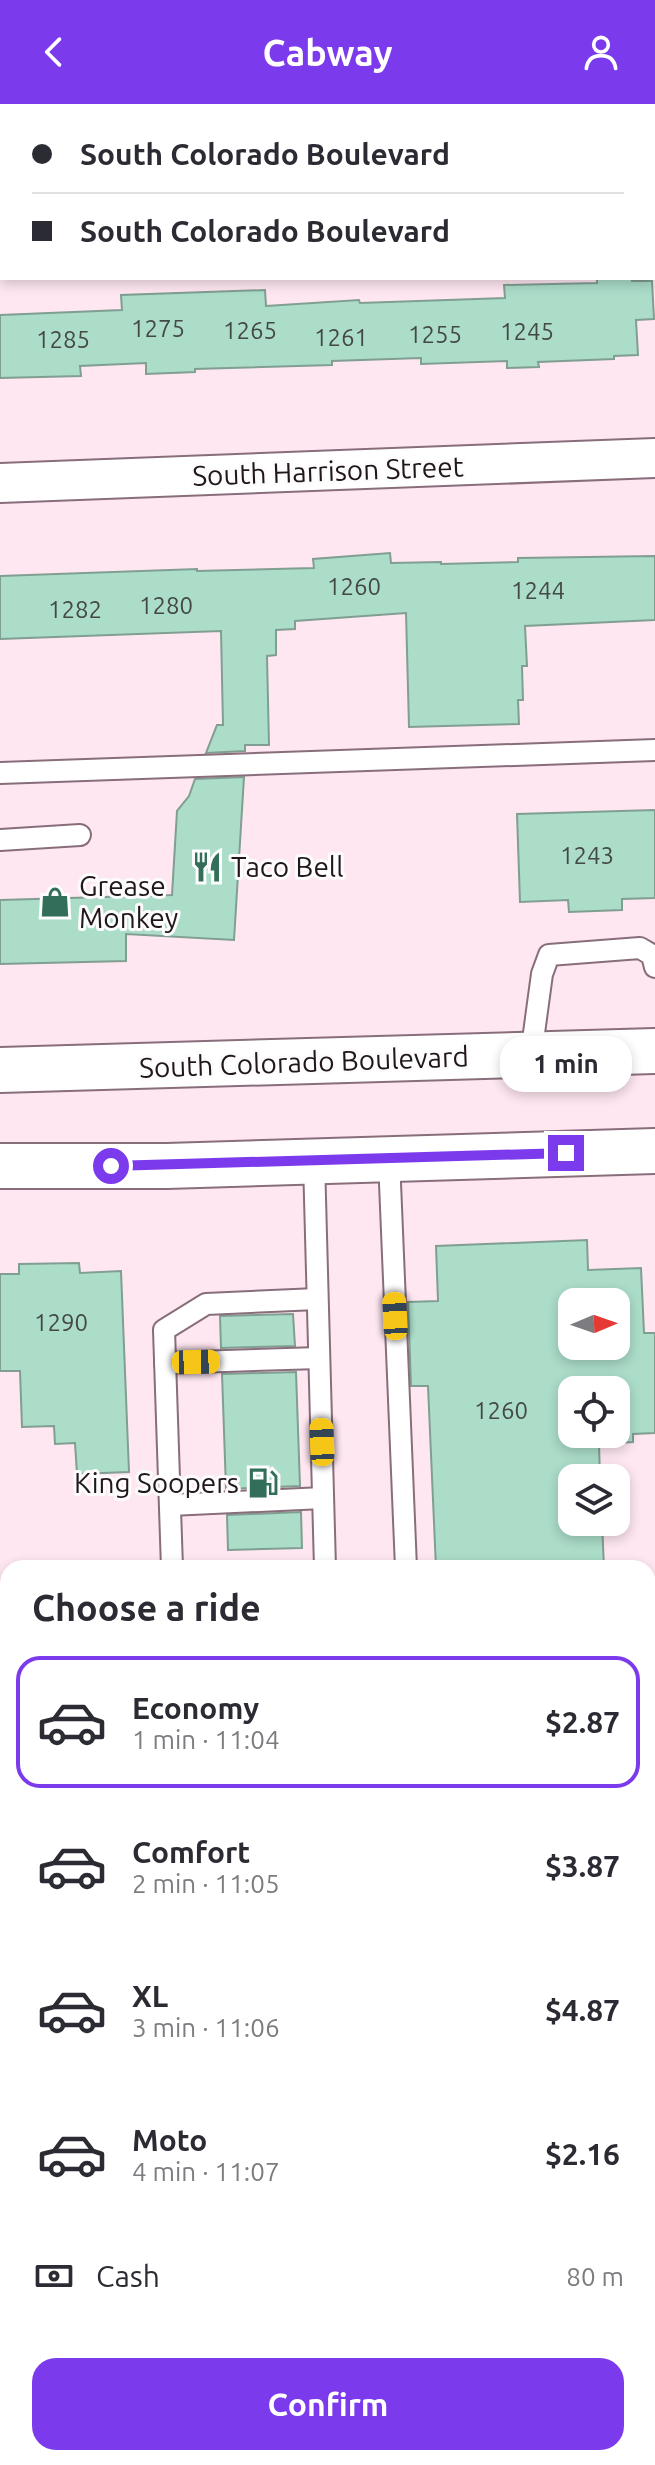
<!DOCTYPE html>
<meta charset="utf-8">
<style>
body{margin:0;font-family:Ubuntu,sans-serif;background:#f7f7f7;color:#2b2b33;height:100vh;display:flex;flex-direction:column;font-size:30px;white-space:nowrap}
*{box-sizing:border-box;margin:0}
p{font-size:26px;color:#7c7c81}
.icon{flex:none;width:44px;height:44px;fill:none;stroke:currentColor;stroke-width:2;stroke-linecap:round;stroke-linejoin:round}
.map{position:relative;flex:1;overflow:hidden}
.details{position:absolute;left:0px;top:1456px;width:656px;height:906px;display:flex;flex-direction:column;background:#fff;border-radius:24px 24px 0 0;box-shadow:0 4px 12px #0003}
.details>*{flex:none}
.top-card{position:absolute;left:0px;top:0px;width:656px;height:176px;box-shadow:0 4px 12px #0003;display:grid;align-content:center;height:176px;padding:0 32px;background:#fff}
.needle{width:52px;rotate:88deg}
.fabs{position:absolute;left:558px;top:1184px;display:grid;gap:16px}
.fabs a{display:grid;place-items:center;width:72px;height:72px;border-radius:16px;background:#fff;box-shadow:0 4px 12px #0003;font-size:40px}
.end{position:absolute;width:36px;height:36px;margin:-18px;border:10px solid #7c3aed;background:#fff;box-shadow:0 0 0 4px #fff}
.from{border-radius:50%}
.bubble{position:absolute;height:56px;border-radius:24px;background:#fff;box-shadow:0 4px 12px #0003;font-size:26px;font-weight:600;line-height:56px;text-align:center}
.car{position:absolute;width:24px;height:48px;margin:-24px -12px;border-radius:10px;box-shadow:0 0 6px 2px #0007;background:linear-gradient(#f5c518 24%,#345 0 40%,#f5c518 0 76%,#345 0 86%,#f5c518 0)}
.top-card b{display:flex;align-items:center;gap:28px;height:76px;font-size:30px}
.top-card b+b{border-top:2px solid #e1e1e2}
.top-card i{width:20px;height:20px;background:#2b2b33}
ul{padding:0;list-style:none}
li{display:flex;align-items:center;gap:24px;height:132px;margin:0 16px 12px;padding:0 16px;border:4px solid transparent;border-radius:24px}
li div{flex:1}
li b{display:block;font-size:30px}
li em{font-style:normal;font-weight:600}
li.active{border-color:#7c3aed}
li>.icon{width:72px;height:72px;stroke-width:1.5}
h2{padding:0 32px;font-size:36px;line-height:96px}
.pay{display:flex;align-items:center;gap:20px;height:88px;padding:0 32px;font-size:30px}
.pay p{margin-inline-start:auto}
.cta{display:flex;gap:16px;margin-top:auto;padding:16px 32px}
.cta a{flex:1;height:92px;border-radius:24px;background:#7c3aed;color:#fff;font-size:32px;font-weight:600;line-height:92px;text-align:center}
header{display:flex;justify-content:space-between;align-items:center;height:104px;padding:0 32px;background:#7c3aed;color:#fff;font-size:36px;font-weight:600}
.map>svg:first-child{display:block}
.building{fill:#abddc9;stroke:#819e92;stroke-width:2;fill-rule:evenodd}
.lines{fill:none;stroke-linecap:round;stroke-linejoin:round}
.lane-casing{stroke:#886e7b;stroke-width:24}
.street-casing{stroke:#886e7b;stroke-width:42}
.primary-casing{stroke:#886e7b;stroke-width:48}
.lane{stroke:#fff;stroke-width:20}
.street{stroke:#fff;stroke-width:38}
.primary{stroke:#fff;stroke-width:44}
.route{stroke:#7c3aed;stroke-width:10}
.labels{text-anchor:middle;stroke-width:6;stroke-linejoin:round;paint-order:stroke}
.number-label{font-size:24px;fill:#444847}
.street-label{font-size:28px;fill:#21161c;stroke:#fcfcfc}
.poi-label{font-size:28px;fill:#21161c;stroke:#fcfcfc;text-anchor:start}
</style>
<header><svg class="icon" aria-label="back" viewBox="0 0 24 24"><path d="M15 5l-7 7 7 7"/></svg>Cabway<svg class="icon" aria-label="person" viewBox="0 0 24 24"><circle cx="12" cy="8" r="4"/><path d="M4 21q1-7 8-7t8 7"/></svg></header>
<div class="map">
<svg width="655" height="2361" viewBox="0 0 655 2361">
<rect width="100%" height="100%" fill="#ffe7f2"/>
<g class="building">
<polygon points="597,174 632,174 632,177 652,177 654,215 636,216 638,251 614,252 614,255 538,258 539,263 507,264 507,257 421,260 421,254 332,257 332,261 195,265 195,268 146,270 146,259 80,262 81,272 0,274 0,211 122,206 121,191 265,186 266,202 359,196 360,199 505,194 504,181 597,179"/>
<polygon points="390,449 391,459 441,458 441,460 518,458 518,454 655,452 655,516 525,522 527,562 522,562 523,596 518,596 519,620 409,623 406,509 295,517 295,525 276,526 276,551 267,552 269,641 245,641 245,647 206,649 217,621 223,621 221,527 0,535 0,472 197,465 197,467 314,464 313,455"/>
<polygon points="244,673 234,836 126,830 126,857 0,860 0,796 172,791 177,707 189,692 195,675"/>
<polygon points="655,706 655,794 622,795 622,806 569,808 568,796 520,798 517,710"/>
<path d="M587,1136L588,1166L641,1164L644,1229H655V1329L633,1330V1338L599,1340L600,1374H572V1418H602L604,1464H436L428,1282H411L408,1198L438,1197L436,1142ZM572,1198H616V1242H572ZM572,1286H616V1330H572Z"/>
<polygon points="79,1159 80,1169 121,1167 129,1368 77,1370 75,1339 55,1340 54,1322 22,1323 20,1267 0,1267 0,1170 19,1170 19,1160"/>
<polygon points="293,1210 295,1242 221,1244 220,1212"/>
<polygon points="296,1268 300,1382 226,1385 222,1270"/>
<polygon points="301,1408 302,1444 228,1446 227,1411"/>
</g>
<g class="lines">
<g class="lane-casing">
<g id="lane">
<polyline points="654,59 655,59"/>
<polyline points="0,87 2,87"/>
<polyline points="0,669 655,646"/>
<polyline points="0,736 80,731"/>
<polyline points="531,951 542,870 549,851 640,844 652,851 655,863"/>
<polyline points="389,1055 406,1464"/>
<polyline points="314,1057 325,1464"/>
<polyline points="165,1259 319,1254"/>
<polyline points="170,1401 323,1394"/>
<polyline points="172,1464 164,1226 206,1200 317,1195"/>
<polyline points="0,1501 8,1501"/>
<polyline points="648,1542 655,1542"/>
<polyline points="0,1581 8,1581"/>
</g>
</g>
<g class="street-casing">
<polyline id="street" points="0,379 655,354"/>
</g>
<g class="primary-casing">
<g id="primary">
<polyline points="0,966 655,947"/>
<polyline points="0,1062 167,1062 655,1047"/>
</g>
</g>
<use href="#lane" class="lane"/>
<use href="#street" class="street"/>
<use href="#primary" class="primary"/>
</g>
<g class="lines">
<polyline class="route" points="111,1062 566,1049"/>
</g>
<defs>
<g id="restaurant-bare" transform="scale(2.4)"><path d="M-5-6h1v4h1v-4h1v4h1v-4h1v5L-1.5 .5V6h-2V.5L-5-1ZM5-6V6H3V1.5H1.5Q1.5-4 5-6Z" fill="#326e59" stroke="#fcfcfc" stroke-width="2.5" paint-order="stroke"/></g>
<g id="shop-bare" transform="scale(2.4)"><path d="M-5-2.5h2.3a2.7 3.5 0 0 1 5.4 0H5L5.5 6h-11ZM-1.5-2.5h3a1.5 2.3 0 0 0-3 0Z" fill="#326e59" stroke="#fcfcfc" stroke-width="2.5" paint-order="stroke"/></g>
<g id="fuel-bare" transform="scale(2.4)"><path d="M-5.5-6h7V0h2V4h1.3V-2.5L3-4.5l.8-.8L6-3V5H2.5V1h-1V6h-7ZM-4.2-4.7v3.2H.2V-4.7Z" fill="#326e59" stroke="#fcfcfc" stroke-width="2.5" paint-order="stroke"/></g>
</defs>
<g fill-rule="evenodd">
<use href="#restaurant-bare" x="207" y="763"/>
<use href="#shop-bare" x="55" y="798"/>
<use href="#fuel-bare" x="263" y="1379"/>
</g>
<g class="labels">
<g class="number-label">
<text x="158" y="233">1275</text>
<text x="250" y="235">1265</text>
<text x="527" y="236">1245</text>
<text x="435" y="239">1255</text>
<text x="341" y="242">1261</text>
<text x="63" y="244">1285</text>
<text x="354" y="491">1260</text>
<text x="538" y="495">1244</text>
<text x="166" y="510">1280</text>
<text x="75" y="514">1282</text>
<text x="587" y="760">1243</text>
<text x="61" y="1227">1290</text>
<text x="501" y="1315">1260</text>
</g>
<g class="street-label">
<text transform="translate(328 367) rotate(-2)" y="10">South Harrison Street</text>
<text transform="translate(304 958) rotate(-2)" y="10">South Colorado Boulevard</text>
</g>
<g class="poi-label">
<text x="231" y="773">Taco Bell</text>
<text x="79" y="792">Grease<tspan x="79" dy="32">Monkey</tspan></text>
<text x="239" y="1389" text-anchor="end">King Soopers</text>
</g>
</g>
</svg>
<div class="fabs">
<a><svg class="needle" viewBox="-14 -14 28 28"><path d="M0-13l5 13h-10z" fill="#e53935"/><path d="M0 13l5-13h-10z" fill="#7c7c81"/></svg></a>
<a><svg class="icon" aria-label="locate" viewBox="0 0 24 24"><circle cx="12" cy="12" r="6"/><path d="M12 2v4M12 18v4M2 12h4M18 12h4"/></svg></a>
<a><svg class="icon" aria-label="layers" viewBox="0 0 24 24"><path d="M12 4l9 5-9 5-9-5zM3 14l9 5 9-5"/></svg></a>
</div>
<i class="end from" style="left:111px;top:1062px"></i>
<i class="end" style="left:566px;top:1049px"></i>
<div class="bubble" style="left:500px;top:932px;width:132px">1 min</div>
<i class="car" style="left:395px;top:1212px;rotate:357deg"></i>
<i class="car" style="left:196px;top:1258px;rotate:89deg"></i>
<i class="car" style="left:322px;top:1338px;rotate:358deg"></i>
<div class="top-card">
<b><i class="from"></i>South Colorado Boulevard</b>
<b><i></i>South Colorado Boulevard</b>
</div>
<section class="details">
<h2>Choose a ride</h2>
<ul>
<li class="active"><svg class="icon" aria-label="car" viewBox="0 0 24 24"><path d="M5 17H2v-5l4-1 3-4h7l3 4 3 1v5h-3M9 17h6M6 11h13"/><circle cx="7" cy="17" r="2"/><circle cx="17" cy="17" r="2"/></svg><div><b>Economy</b><p>1 min · 11:04</p></div><em>$2.87</em></li>
<li><svg class="icon" aria-label="car" viewBox="0 0 24 24"><path d="M5 17H2v-5l4-1 3-4h7l3 4 3 1v5h-3M9 17h6M6 11h13"/><circle cx="7" cy="17" r="2"/><circle cx="17" cy="17" r="2"/></svg><div><b>Comfort</b><p>2 min · 11:05</p></div><em>$3.87</em></li>
<li><svg class="icon" aria-label="car" viewBox="0 0 24 24"><path d="M5 17H2v-5l4-1 3-4h7l3 4 3 1v5h-3M9 17h6M6 11h13"/><circle cx="7" cy="17" r="2"/><circle cx="17" cy="17" r="2"/></svg><div><b>XL</b><p>3 min · 11:06</p></div><em>$4.87</em></li>
<li><svg class="icon" aria-label="car" viewBox="0 0 24 24"><path d="M5 17H2v-5l4-1 3-4h7l3 4 3 1v5h-3M9 17h6M6 11h13"/><circle cx="7" cy="17" r="2"/><circle cx="17" cy="17" r="2"/></svg><div><b>Moto</b><p>4 min · 11:07</p></div><em>$2.16</em></li>
</ul>
<div class="pay"><svg class="icon" aria-label="cash" viewBox="0 0 24 24"><path d="M3 7h18v10H3z"/><circle cx="12" cy="12" r="2"/></svg>Cash<p>80 m</p></div>
<div class="cta"><a>Confirm</a></div>
</section>
</div>
